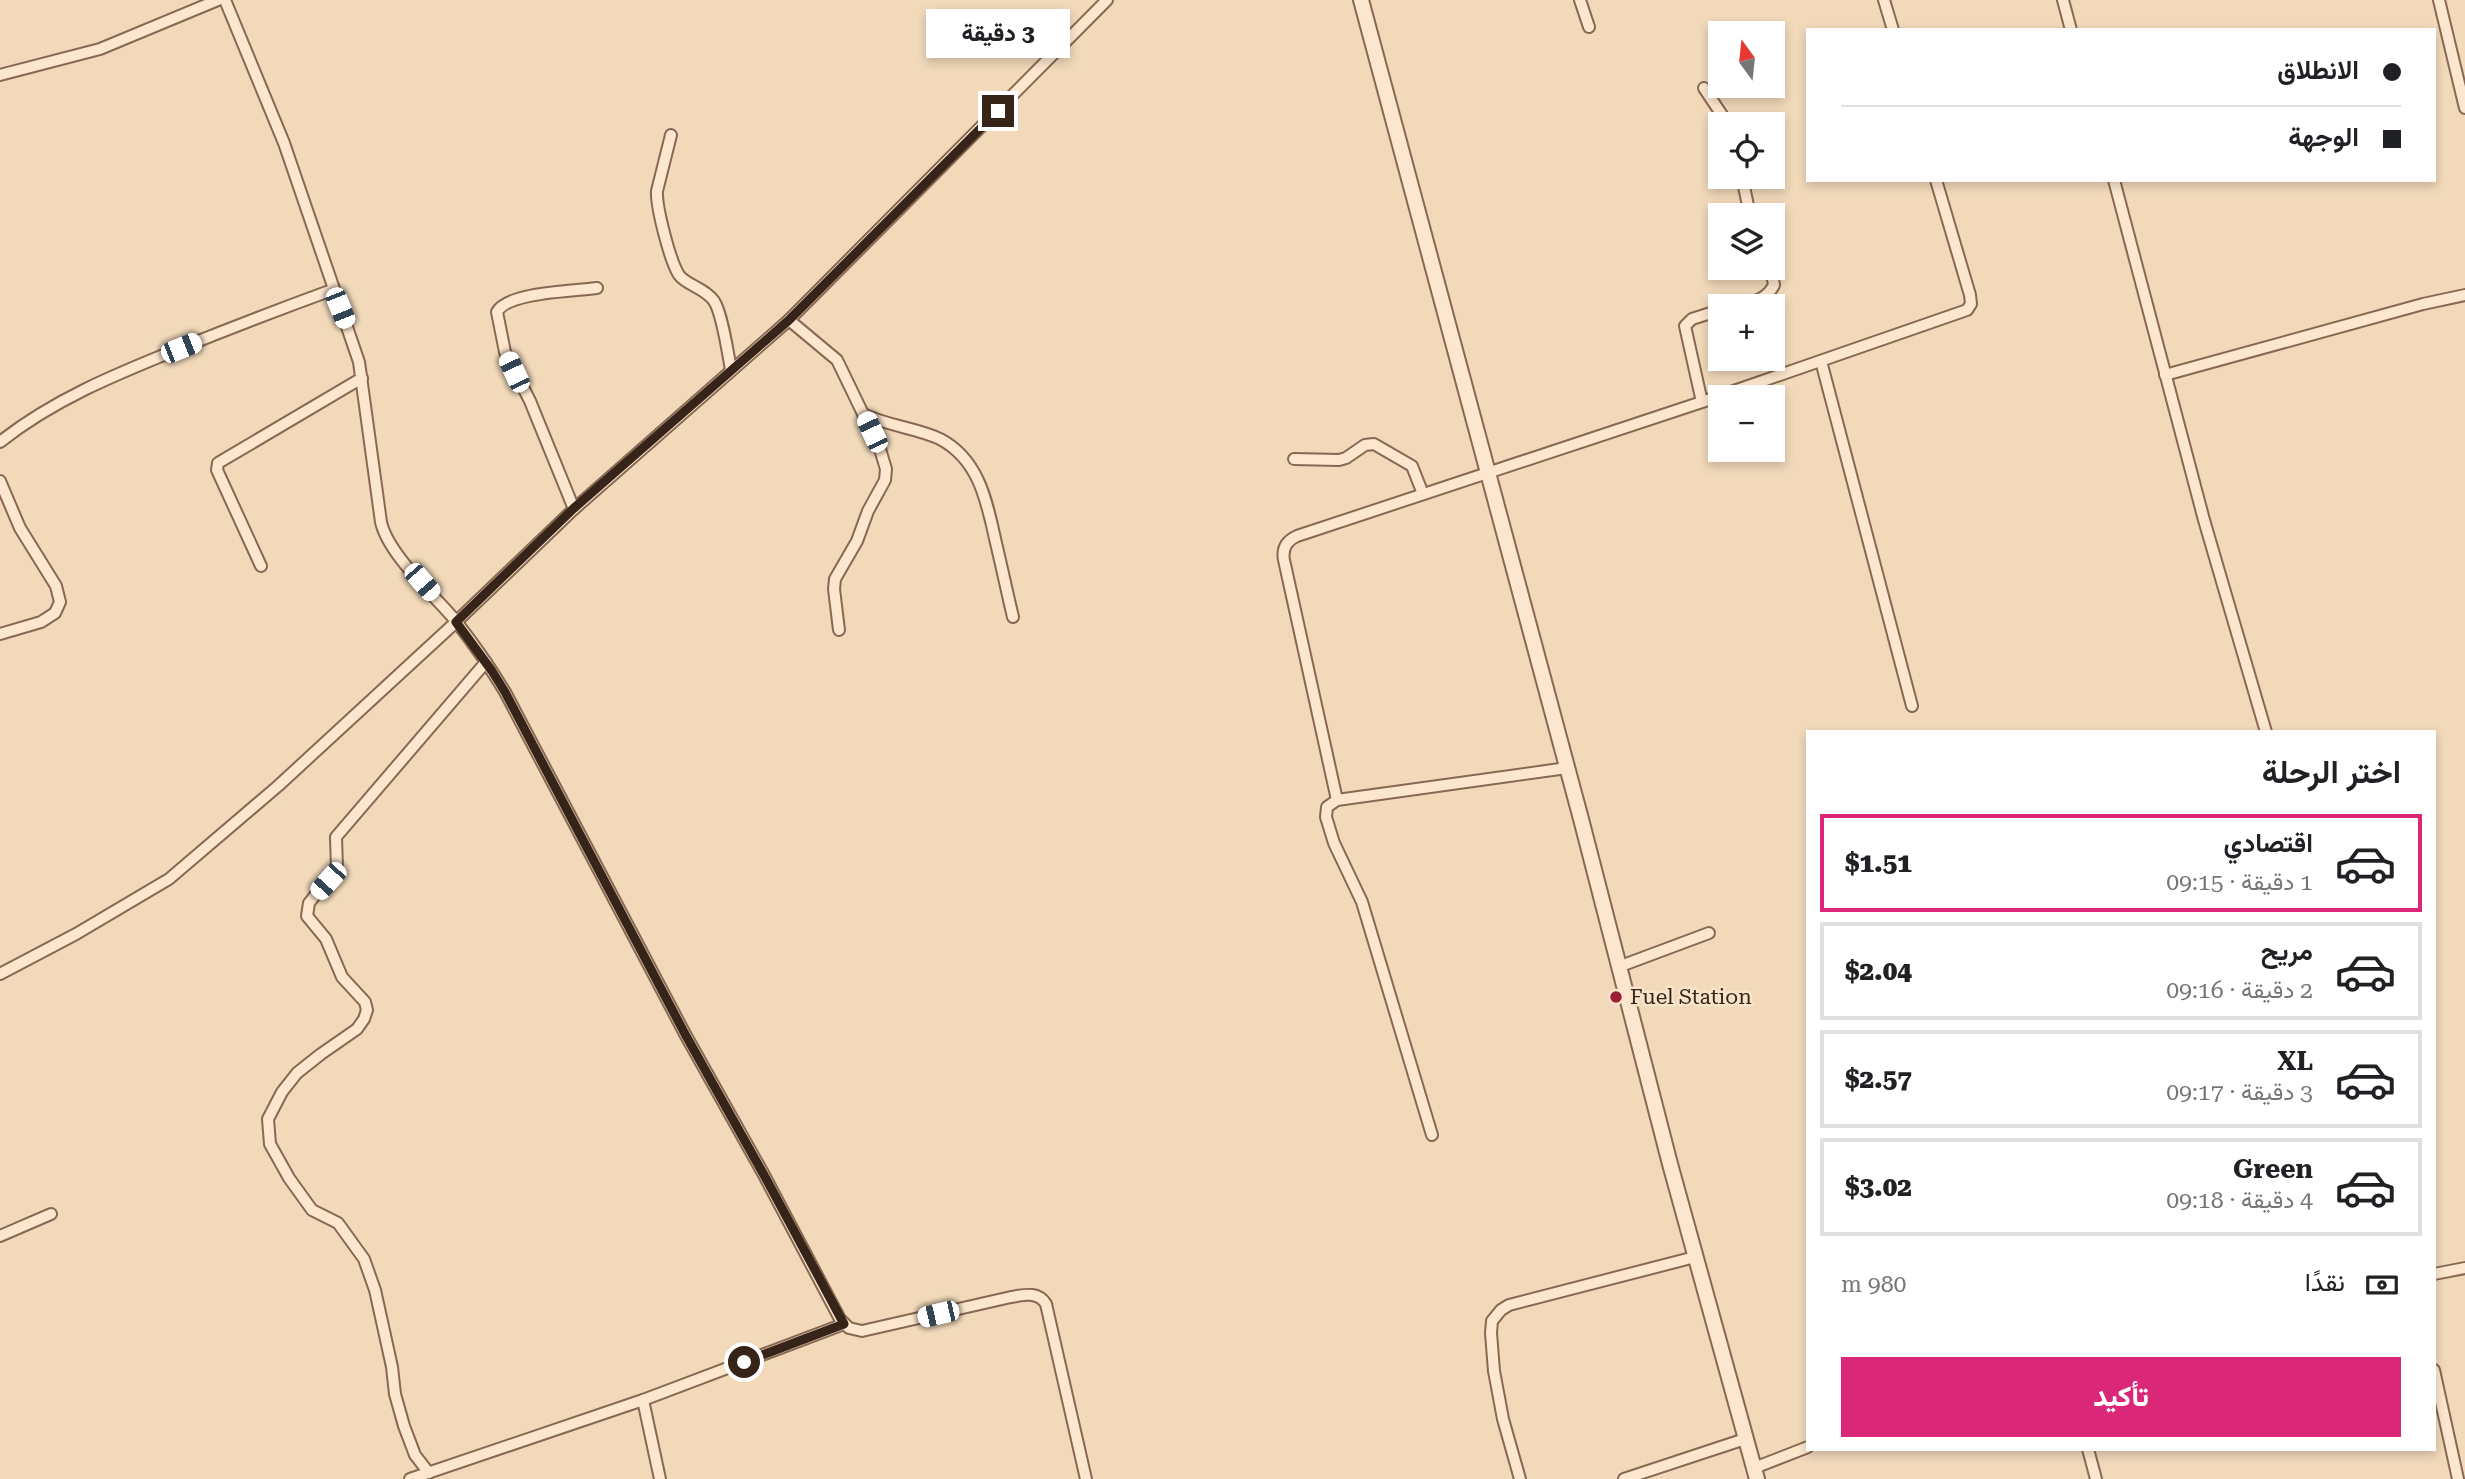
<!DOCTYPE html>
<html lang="ar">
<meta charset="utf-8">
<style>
body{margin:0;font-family:"Roboto Serif",Vazirmatn,serif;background:#f2f2f2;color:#202124;direction:rtl;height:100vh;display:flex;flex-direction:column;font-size:26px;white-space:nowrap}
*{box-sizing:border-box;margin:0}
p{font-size:23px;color:#757577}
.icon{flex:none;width:38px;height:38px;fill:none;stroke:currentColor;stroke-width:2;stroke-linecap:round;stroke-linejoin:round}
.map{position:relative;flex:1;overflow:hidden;direction:ltr}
.side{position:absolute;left:1806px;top:730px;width:630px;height:721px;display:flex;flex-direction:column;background:#fff;border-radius:0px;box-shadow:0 4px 10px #0003;direction:rtl}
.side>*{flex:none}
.banner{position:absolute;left:1806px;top:28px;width:630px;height:154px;border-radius:0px;box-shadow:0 4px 10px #0003;direction:rtl;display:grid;align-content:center;height:154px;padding:0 35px;background:#fff}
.needle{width:46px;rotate:345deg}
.fabs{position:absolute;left:1708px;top:21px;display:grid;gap:14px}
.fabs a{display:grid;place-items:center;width:77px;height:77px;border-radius:0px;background:#fff;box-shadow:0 4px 10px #0003;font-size:35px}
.end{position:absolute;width:32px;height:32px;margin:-16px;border:9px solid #372419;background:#fff;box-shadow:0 0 0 4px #fff}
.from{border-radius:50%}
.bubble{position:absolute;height:49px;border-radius:0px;background:#fff;box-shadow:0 4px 10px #0003;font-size:23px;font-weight:800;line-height:49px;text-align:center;direction:rtl}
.car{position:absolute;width:21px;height:42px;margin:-21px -10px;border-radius:9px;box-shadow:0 0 5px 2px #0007;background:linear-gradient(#fff 24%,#345 0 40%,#fff 0 76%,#345 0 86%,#fff 0)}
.banner b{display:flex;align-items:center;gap:24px;height:66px;font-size:26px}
.banner b+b{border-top:2px solid #e0e0e0}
.banner i{width:18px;height:18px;background:#202124}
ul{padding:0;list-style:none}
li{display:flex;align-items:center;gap:21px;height:98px;margin:0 14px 10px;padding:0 21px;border:4px solid #e0e0e0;border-radius:0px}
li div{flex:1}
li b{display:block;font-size:26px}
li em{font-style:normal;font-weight:800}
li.selected{border-color:#db2777}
li>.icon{width:63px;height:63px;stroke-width:1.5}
h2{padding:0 35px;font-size:32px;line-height:84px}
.pay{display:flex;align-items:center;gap:18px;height:77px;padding:0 35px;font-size:26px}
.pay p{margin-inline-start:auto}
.button{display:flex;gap:14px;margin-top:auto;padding:14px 35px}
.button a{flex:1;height:80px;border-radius:0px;background:#db2777;color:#fff;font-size:28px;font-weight:800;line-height:80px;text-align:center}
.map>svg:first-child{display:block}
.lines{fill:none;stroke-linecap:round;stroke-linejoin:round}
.minor-casing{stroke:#896853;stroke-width:14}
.tertiary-casing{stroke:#896853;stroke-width:18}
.minor{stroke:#fce7ce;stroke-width:10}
.tertiary{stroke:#fce7ce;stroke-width:14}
.route{stroke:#372419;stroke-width:9}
.poi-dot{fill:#9d1e31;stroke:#f8e4ca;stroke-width:2.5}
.labels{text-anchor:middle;stroke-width:5;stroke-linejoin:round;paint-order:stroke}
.poi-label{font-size:21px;fill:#372419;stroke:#f8e4ca;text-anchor:start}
</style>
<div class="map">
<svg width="2465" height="1479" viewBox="0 0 2465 1479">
<rect width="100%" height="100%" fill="#f1d9ba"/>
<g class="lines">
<g class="minor-casing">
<g id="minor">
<path d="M225,0L284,143L359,362L381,522C388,554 433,594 455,620C473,643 490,667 505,692L685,1034L764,1175L840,1319L849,1328L862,1331L1011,1297C1024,1295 1038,1291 1046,1304L1086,1479"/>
<polyline points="1580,0 1589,27"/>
<polyline points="1884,0 1893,30"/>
<polyline points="2063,0 2071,30"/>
<polyline points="2439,0 2465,108"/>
<polyline points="0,75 100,49 218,0"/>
<polyline points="1704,88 1728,124"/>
<path d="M671,135L657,191C656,207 670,261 679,275C686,285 705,288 714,301C722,313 728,353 731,370"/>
<polyline points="1742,177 1750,215"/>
<polyline points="2114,180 2204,520 2266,732"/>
<path d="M1735,306C1751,302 1766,301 1774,285L1771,268"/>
<polyline points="789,320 837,360 880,449 886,469 885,480 868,511 857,541 835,579 834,589 839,630"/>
<polyline points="1821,361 1912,706"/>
<polyline points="2165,375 2423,304 2465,295"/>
<polyline points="1702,402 1685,326 1692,319 1720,310"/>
<path d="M863,414C888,426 917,428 940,439C980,460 987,503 996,543C1002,568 1007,592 1013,617"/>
<path d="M0,442C53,400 114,375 176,350C228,329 280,309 332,290"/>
<polyline points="1294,459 1339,460 1346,458 1365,445 1374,444 1412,466 1423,494"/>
<polyline points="0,481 20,528 56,586 60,602 55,613 41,622 0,634"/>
<path d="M574,509L530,401L505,352L497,312C507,292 575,291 597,288"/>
<polyline points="261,566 217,470 218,463 362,378"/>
<path d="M1337,800L1284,560C1282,549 1286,541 1297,536L1702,402L1967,310L1971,304L1970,295L1936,180"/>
<polyline points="1618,967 1709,933"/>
<polyline points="0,974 76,934 169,879 278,786 456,622 574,509 789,320 1107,0"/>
<polyline points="1432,1135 1362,902 1334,843 1326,817 1327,807 1337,800 1567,768"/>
<polyline points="0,1236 51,1214"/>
<polyline points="2434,1274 2465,1268"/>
<polyline points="2434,1370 2458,1479"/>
<polyline points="643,1400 660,1479"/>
<polyline points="2088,1449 2096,1479"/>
<polyline points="1754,1468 1808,1447"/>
<polyline points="429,1473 415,1455 404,1426 395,1394 392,1367 375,1290 364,1259 338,1223 312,1210 289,1178 270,1144 268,1119 282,1092 297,1073 321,1054 357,1029 364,1019 367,1010 365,1002 342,977 326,939 307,916 309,903 337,868 336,837 486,662"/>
<polyline points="410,1479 643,1400 844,1324"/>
<polyline points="1520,1479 1503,1419 1494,1371 1491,1333 1492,1321 1501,1310 1509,1305 1695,1257"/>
<polyline points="1624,1479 1745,1439"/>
</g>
</g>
<g class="tertiary-casing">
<polyline id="tertiary" points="1361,0 1581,819 1670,1164 1757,1479"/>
</g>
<use href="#minor" class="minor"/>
<use href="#tertiary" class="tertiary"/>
</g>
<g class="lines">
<polyline class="route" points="744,1362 844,1324 764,1175 685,1034 505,692 492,671 456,622 573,509 789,320 998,111"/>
</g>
<circle class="poi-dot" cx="1616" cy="997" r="7"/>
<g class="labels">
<g class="poi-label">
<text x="1630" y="1004">Fuel Station</text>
</g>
</g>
</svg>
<div class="fabs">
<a><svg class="needle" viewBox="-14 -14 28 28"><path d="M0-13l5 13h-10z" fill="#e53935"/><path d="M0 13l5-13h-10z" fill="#757577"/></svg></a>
<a><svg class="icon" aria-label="locate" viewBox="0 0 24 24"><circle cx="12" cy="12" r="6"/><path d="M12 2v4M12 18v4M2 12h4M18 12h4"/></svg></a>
<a><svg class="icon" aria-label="layers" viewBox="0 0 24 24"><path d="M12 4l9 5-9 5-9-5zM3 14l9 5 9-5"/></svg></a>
<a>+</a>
<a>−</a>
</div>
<i class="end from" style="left:744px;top:1362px"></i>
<i class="end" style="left:998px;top:111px"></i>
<div class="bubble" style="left:926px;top:9px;width:144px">3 دقيقة</div>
<i class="car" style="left:340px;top:308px;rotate:158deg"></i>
<i class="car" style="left:181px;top:348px;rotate:68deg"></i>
<i class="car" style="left:514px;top:372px;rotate:335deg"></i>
<i class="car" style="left:872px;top:432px;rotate:335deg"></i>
<i class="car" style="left:422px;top:582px;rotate:139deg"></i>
<i class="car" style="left:328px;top:881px;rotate:222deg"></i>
<i class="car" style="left:938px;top:1314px;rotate:257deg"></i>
<div class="banner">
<b><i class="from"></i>الانطلاق</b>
<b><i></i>الوجهة</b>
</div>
<section class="side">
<h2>اختر الرحلة</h2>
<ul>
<li class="selected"><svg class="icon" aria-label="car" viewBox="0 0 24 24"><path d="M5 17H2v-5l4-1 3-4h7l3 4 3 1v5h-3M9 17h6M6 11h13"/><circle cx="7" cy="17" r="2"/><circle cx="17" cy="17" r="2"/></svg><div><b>اقتصادي</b><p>1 دقيقة · 09:15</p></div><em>$1.51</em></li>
<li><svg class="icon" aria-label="car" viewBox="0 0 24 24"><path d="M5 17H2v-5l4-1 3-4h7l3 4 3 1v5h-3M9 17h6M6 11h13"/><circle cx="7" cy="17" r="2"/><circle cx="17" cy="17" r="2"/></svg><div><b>مريح</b><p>2 دقيقة · 09:16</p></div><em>$2.04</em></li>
<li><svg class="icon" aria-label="car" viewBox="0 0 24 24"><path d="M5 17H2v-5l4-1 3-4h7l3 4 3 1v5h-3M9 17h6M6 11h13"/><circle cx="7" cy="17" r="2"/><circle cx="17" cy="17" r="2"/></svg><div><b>XL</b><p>3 دقيقة · 09:17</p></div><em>$2.57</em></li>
<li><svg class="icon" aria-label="car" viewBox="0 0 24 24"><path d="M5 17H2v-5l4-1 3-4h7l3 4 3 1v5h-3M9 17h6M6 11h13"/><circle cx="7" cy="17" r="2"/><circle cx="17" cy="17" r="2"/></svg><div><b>Green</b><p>4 دقيقة · 09:18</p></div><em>$3.02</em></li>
</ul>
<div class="pay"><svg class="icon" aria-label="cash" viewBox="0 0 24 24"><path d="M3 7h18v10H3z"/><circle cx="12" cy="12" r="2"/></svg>نقدًا<p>980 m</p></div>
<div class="button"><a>تأكيد</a></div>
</section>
</div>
